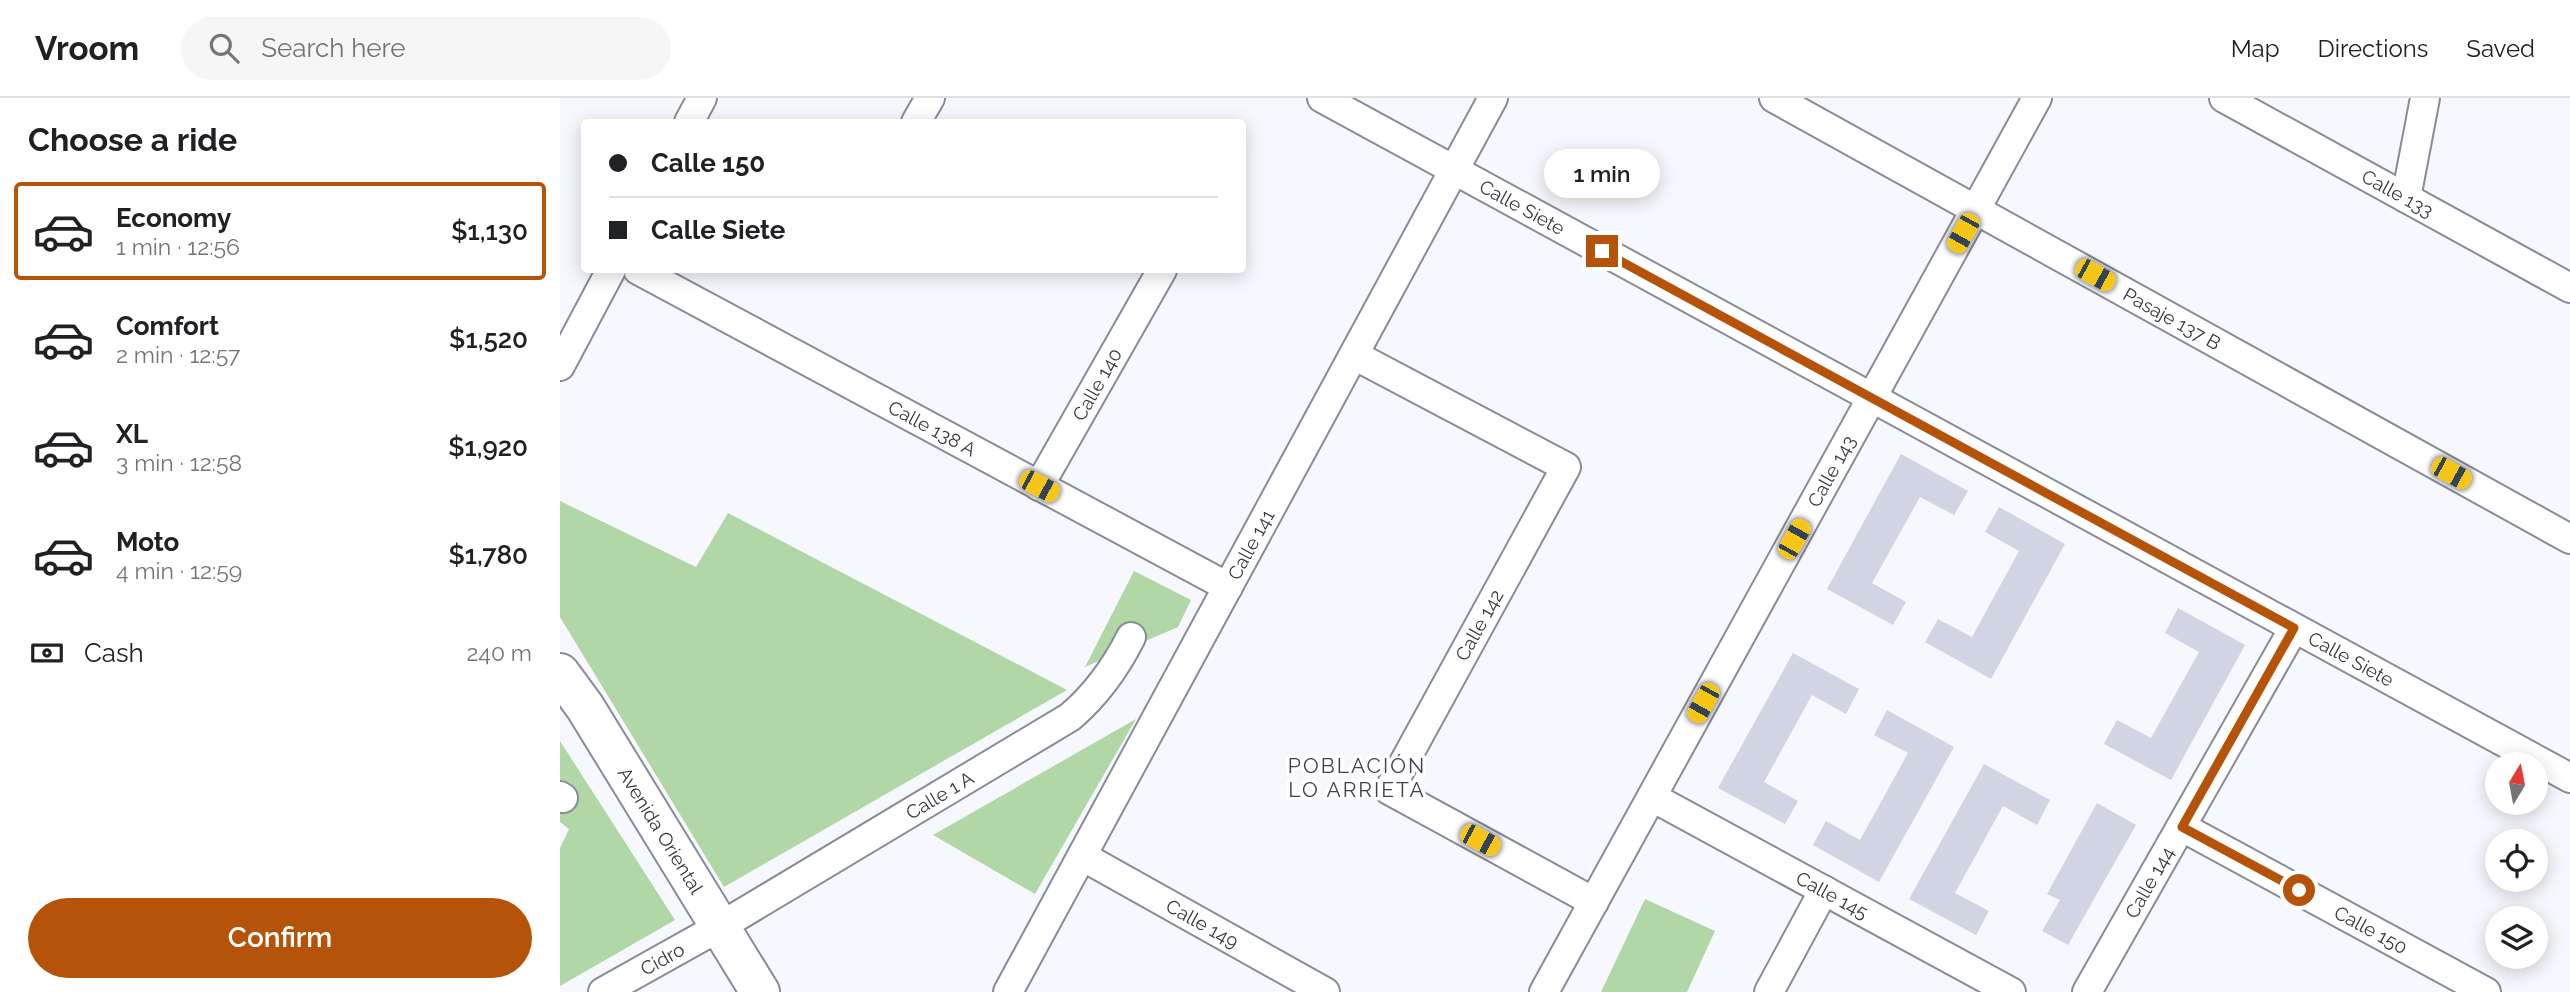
<!DOCTYPE html>
<meta charset="utf-8">
<style>
body{margin:0;font-family:Raleway,sans-serif;background:#f6f6f6;color:#202124;height:100vh;display:flex;flex-direction:column;font-size:26px;white-space:nowrap}
*{box-sizing:border-box;margin:0}
p{font-size:23px;color:#757577}
.icon{flex:none;width:38px;height:38px;fill:none;stroke:currentColor;stroke-width:2;stroke-linecap:round;stroke-linejoin:round}
.map{position:relative;flex:1;overflow:hidden}
.details{display:flex;flex-direction:column;background:#fff;width:560px}
.details>*{flex:none}
.guide{position:absolute;left:21px;top:21px;width:665px;height:154px;border-radius:7px;box-shadow:0 4px 18px #0003;display:grid;align-content:center;height:154px;padding:0 28px;background:#fff}
.needle{width:46px;rotate:10deg}
.controls{position:absolute;left:1925px;top:654px;display:grid;gap:14px}
.controls a{display:grid;place-items:center;width:63px;height:63px;border-radius:50%;background:#fff;box-shadow:0 4px 18px #0003;font-size:35px}
.end{position:absolute;width:32px;height:32px;margin:-16px;border:9px solid #b45309;background:#fff;box-shadow:0 0 0 4px #fff}
.from{border-radius:50%}
.bubble{position:absolute;height:49px;border-radius:24px;background:#fff;box-shadow:0 4px 18px #0003;font-size:23px;font-weight:600;line-height:49px;text-align:center}
.car{position:absolute;width:21px;height:42px;margin:-21px -10px;border-radius:9px;box-shadow:0 0 5px 2px #0007;background:linear-gradient(#f5c518 24%,#345 0 40%,#f5c518 0 76%,#345 0 86%,#f5c518 0)}
.guide b{display:flex;align-items:center;gap:24px;height:66px;font-size:26px}
.guide b+b{border-top:2px solid #e0e0e0}
.guide i{width:18px;height:18px;background:#202124}
ul{padding:0;list-style:none}
li{display:flex;align-items:center;gap:21px;height:98px;margin:0 14px 10px;padding:0 14px;border:4px solid transparent;border-radius:7px}
li div{flex:1}
li b{display:block;font-size:26px}
li em{font-style:normal;font-weight:600}
li.active{border-color:#b45309}
li>.icon{width:63px;height:63px;stroke-width:1.5}
h2{padding:0 28px;font-size:32px;line-height:84px}
.pay{display:flex;align-items:center;gap:18px;height:77px;padding:0 28px;font-size:26px}
.pay p{margin-inline-start:auto}
.button{display:flex;gap:14px;margin-top:auto;padding:14px 28px}
.button a{flex:1;height:80px;border-radius:42px;background:#b45309;color:#fff;font-size:28px;font-weight:600;line-height:80px;text-align:center}
header{display:flex;align-items:center;gap:42px;box-sizing:border-box;height:98px;padding:0 35px;background:#fff;border-bottom:2px solid #e0e0e0}
header strong{font-size:33px}
nav{display:flex;gap:38px;margin-inline-start:auto;font-size:24px}
.search{width:490px;height:63px;background:#f6f6f6;display:flex;align-items:center;gap:18px;box-sizing:border-box;padding:0 24px;border-radius:38px;color:#757577;font-size:26px}
main{display:flex;flex:1;min-height:0}
.map>svg:first-child{display:block}
.green{fill:#b0d7a5}
.building{fill:#d0d4e3}
.lines{fill:none;stroke-linecap:round;stroke-linejoin:round}
.minor-casing{stroke:#888c9a;stroke-width:32}
.secondary-casing{stroke:#888c9a;stroke-width:42}
.minor{stroke:#fff;stroke-width:28}
.secondary{stroke:#fff;stroke-width:38}
.route{stroke:#b45309;stroke-width:9}
.labels{text-anchor:middle;stroke-width:7;stroke-linejoin:round;paint-order:stroke}
.street-label{font-size:19px;fill:#37393f;stroke:#fff}
.neighbourhood-label{font-size:21px;letter-spacing:2px;fill:#3f424e;stroke:#fff}
</style>
<header>
<strong>Vroom</strong>
<div class="search"><svg class="icon" aria-label="search" viewBox="0 0 24 24"><circle cx="10" cy="10" r="6"/><path d="M15 15l6 6"/></svg>Search here</div>
<nav><a>Map</a><a>Directions</a><a>Saved</a></nav>
</header>
<main>
<section class="details">
<h2>Choose a ride</h2>
<ul>
<li class="active"><svg class="icon" aria-label="car" viewBox="0 0 24 24"><path d="M5 17H2v-5l4-1 3-4h7l3 4 3 1v5h-3M9 17h6M6 11h13"/><circle cx="7" cy="17" r="2"/><circle cx="17" cy="17" r="2"/></svg><div><b>Economy</b><p>1 min · 12:56</p></div><em>$1,130</em></li>
<li><svg class="icon" aria-label="car" viewBox="0 0 24 24"><path d="M5 17H2v-5l4-1 3-4h7l3 4 3 1v5h-3M9 17h6M6 11h13"/><circle cx="7" cy="17" r="2"/><circle cx="17" cy="17" r="2"/></svg><div><b>Comfort</b><p>2 min · 12:57</p></div><em>$1,520</em></li>
<li><svg class="icon" aria-label="car" viewBox="0 0 24 24"><path d="M5 17H2v-5l4-1 3-4h7l3 4 3 1v5h-3M9 17h6M6 11h13"/><circle cx="7" cy="17" r="2"/><circle cx="17" cy="17" r="2"/></svg><div><b>XL</b><p>3 min · 12:58</p></div><em>$1,920</em></li>
<li><svg class="icon" aria-label="car" viewBox="0 0 24 24"><path d="M5 17H2v-5l4-1 3-4h7l3 4 3 1v5h-3M9 17h6M6 11h13"/><circle cx="7" cy="17" r="2"/><circle cx="17" cy="17" r="2"/></svg><div><b>Moto</b><p>4 min · 12:59</p></div><em>$1,780</em></li>
</ul>
<div class="pay"><svg class="icon" aria-label="cash" viewBox="0 0 24 24"><path d="M3 7h18v10H3z"/><circle cx="12" cy="12" r="2"/></svg>Cash<p>240 m</p></div>
<div class="button"><a>Confirm</a></div>
</section>
<div class="map">
<svg width="2010" height="894" viewBox="0 0 2010 894">
<rect width="100%" height="100%" fill="#f6f8fe"/>
<g class="green">
<polygon points="0,403 136,469 168,415 507,592 164,789 0,519"/>
<polygon points="574,473 631,502 618,529 525,569"/>
<polygon points="576,621 475,796 373,737"/>
<polygon points="0,643 115,822 0,888 0,750 9,731 0,724"/>
<polygon points="1085,801 1155,833 1127,894 1041,894"/>
</g>
<g class="building">
<polygon points="1341,356 1408,393 1394,417 1360,399 1312,485 1346,504 1333,527 1267,491"/>
<polygon points="1439,409 1505,446 1431,581 1365,544 1378,521 1412,539 1459,453 1425,434"/>
<polygon points="1618,510 1685,547 1611,682 1544,646 1557,622 1591,640 1639,554 1605,535"/>
<polygon points="1233,555 1299,591 1286,616 1252,597 1204,684 1238,703 1225,726 1158,690"/>
<polygon points="1327,612 1394,649 1319,784 1253,747 1266,723 1300,742 1348,655 1314,637"/>
<polygon points="1424,666 1490,702 1477,727 1443,708 1395,795 1429,813 1416,837 1349,801"/>
<polygon points="1537,705 1576,727 1508,847 1482,833 1500,802 1487,796"/>
</g>
<g class="lines">
<g class="minor-casing">
<g id="minor">
<path id="s1" d="M762,0L2010,680"/>
<path id="s2" d="M1214,0L2010,441"/>
<path id="s3" d="M1664,0L2010,190"/>
<polyline points="129,24 142,0"/>
<polyline points="356,24 370,0"/>
<polyline points="1846,100 1865,0"/>
<path id="s4" d="M78,172L668,489"/>
<polyline points="794,257 1006,369 829,692 1034,804"/>
<polyline points="0,268 51,172"/>
<path id="s5" d="M479,388L602,172"/>
<polyline points="0,698 3,700"/>
<path id="s6" d="M1092,699L1451,894"/>
<path id="s7" d="M1622,729L1926,894"/>
<path id="s8" d="M522,758L765,894"/>
<path id="s9" d="M43,894L161,828L510,619C537,596 555,571 571,539"/>
<path id="s10" d="M448,894L933,0"/>
<path id="s11" d="M984,894L1477,0"/>
<polyline points="1209,894 1264,792"/>
<path id="s12" d="M1527,894L1734,530"/>
</g>
</g>
<g class="secondary-casing">
<g id="secondary">
<path id="s13" d="M0,575L25,609L200,894"/>
</g>
</g>
<use href="#minor" class="minor"/>
<use href="#secondary" class="secondary"/>
</g>
<g class="lines">
<polyline class="route" points="1042,153 1734,530 1622,729 1739,792"/>
</g>
<g class="labels">
<g class="street-label">
<text dy="7" stroke="none"><textPath href="#s3" startOffset="198">Calle 133</textPath></text>
<text dy="7" stroke="none"><textPath href="#s1" startOffset="228">Calle Siete</textPath></text>
<text dy="7" stroke="none"><textPath href="#s2" startOffset="455">Pasaje 137 B</textPath></text>
<text dy="7" stroke="none"><textPath href="#s5" startOffset="117">Calle 140</textPath></text>
<text dy="7" stroke="none"><textPath href="#s4" startOffset="334">Calle 138 A</textPath></text>
<text dy="7" stroke="none"><textPath href="#s11" startOffset="595">Calle 143</textPath></text>
<text dy="7" stroke="none"><textPath href="#s10" startOffset="509">Calle 141</textPath></text>
<text transform="translate(919 527) rotate(-61)" y="7">Calle 142</text>
<text dy="7" stroke="none"><textPath href="#s1" startOffset="1172">Calle Siete</textPath></text>
<text dy="7" stroke="none"><textPath href="#s9" startOffset="390">Calle 1 A</textPath></text>
<text dy="7" stroke="none"><textPath href="#s13" startOffset="187">Avenida Oriental</textPath></text>
<text dy="7" stroke="none"><textPath href="#s12" startOffset="126">Calle 144</textPath></text>
<text dy="7" stroke="none"><textPath href="#s6" startOffset="205">Calle 145</textPath></text>
<text dy="7" stroke="none"><textPath href="#s8" startOffset="138">Calle 149</textPath></text>
<text dy="7" stroke="none"><textPath href="#s7" startOffset="215">Calle 150</textPath></text>
<text dy="7" stroke="none"><textPath href="#s9" startOffset="68">Cidro</textPath></text>
</g>
<g class="neighbourhood-label">
<text x="797" y="675">POBLACIÓN<tspan x="797" dy="24">LO ARRIETA</tspan></text>
</g>
</g>
</svg>
<div class="controls">
<a><svg class="needle" viewBox="-14 -14 28 28"><path d="M0-13l5 13h-10z" fill="#e53935"/><path d="M0 13l5-13h-10z" fill="#757577"/></svg></a>
<a><svg class="icon" aria-label="locate" viewBox="0 0 24 24"><circle cx="12" cy="12" r="6"/><path d="M12 2v4M12 18v4M2 12h4M18 12h4"/></svg></a>
<a><svg class="icon" aria-label="layers" viewBox="0 0 24 24"><path d="M12 4l9 5-9 5-9-5zM3 14l9 5 9-5"/></svg></a>
</div>
<i class="end from" style="left:1739px;top:792px"></i>
<i class="end" style="left:1042px;top:153px"></i>
<div class="bubble" style="left:984px;top:51px;width:116px">1 min</div>
<i class="car" style="left:1403px;top:135px;rotate:209deg"></i>
<i class="car" style="left:1535px;top:177px;rotate:119deg"></i>
<i class="car" style="left:1891px;top:375px;rotate:119deg"></i>
<i class="car" style="left:479px;top:388px;rotate:118deg"></i>
<i class="car" style="left:1234px;top:441px;rotate:29deg"></i>
<i class="car" style="left:1143px;top:605px;rotate:209deg"></i>
<i class="car" style="left:920px;top:742px;rotate:118deg"></i>
<div class="guide">
<b><i class="from"></i>Calle 150</b>
<b><i></i>Calle Siete</b>
</div>
</div>
</main>
